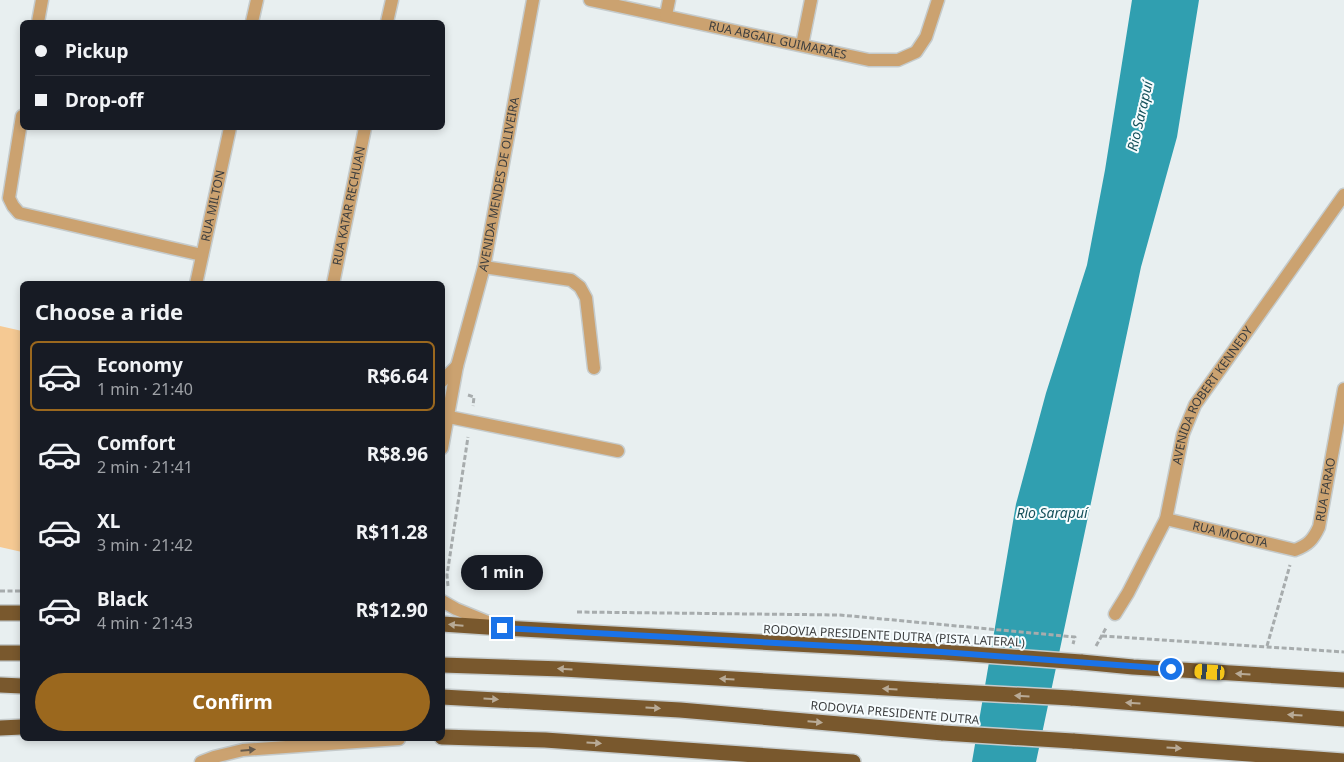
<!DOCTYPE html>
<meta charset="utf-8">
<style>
body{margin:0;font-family:"Noto Sans",sans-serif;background:#20242c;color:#f1f3f6;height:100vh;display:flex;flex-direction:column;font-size:19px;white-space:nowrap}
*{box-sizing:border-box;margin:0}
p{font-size:16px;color:#9ea1a6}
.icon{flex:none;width:28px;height:28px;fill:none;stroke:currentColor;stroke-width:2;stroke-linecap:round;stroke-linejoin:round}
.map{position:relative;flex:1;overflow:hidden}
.panel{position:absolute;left:20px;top:281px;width:425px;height:460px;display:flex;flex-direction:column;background:#171b24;border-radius:8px;box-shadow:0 2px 8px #0003}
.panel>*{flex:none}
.hud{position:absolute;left:20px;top:20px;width:425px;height:110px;border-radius:8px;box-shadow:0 2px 8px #0003;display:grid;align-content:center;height:110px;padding:0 15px;background:#171b24}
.end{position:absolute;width:22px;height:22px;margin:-11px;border:6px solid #1a73e8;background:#fff;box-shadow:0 0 0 2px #fff}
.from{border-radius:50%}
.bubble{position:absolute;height:35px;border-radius:18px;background:#171b24;box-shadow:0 2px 8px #0003;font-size:16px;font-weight:700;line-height:35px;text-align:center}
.car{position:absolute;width:15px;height:30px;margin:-15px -8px;border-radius:6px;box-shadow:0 0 4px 1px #0007;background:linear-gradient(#f5c518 24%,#345 0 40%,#f5c518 0 76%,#345 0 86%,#f5c518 0)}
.hud b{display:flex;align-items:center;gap:18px;height:48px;font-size:19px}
.hud b+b{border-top:1px solid #363941}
.hud i{width:12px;height:12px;background:#f1f3f6}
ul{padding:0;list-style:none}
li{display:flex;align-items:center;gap:15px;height:70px;margin:0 10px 8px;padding:0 5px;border:2px solid transparent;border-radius:8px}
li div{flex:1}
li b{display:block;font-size:19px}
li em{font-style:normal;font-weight:700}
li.current{border-color:#9b681e}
li>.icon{width:45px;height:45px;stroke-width:1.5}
h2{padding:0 15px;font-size:22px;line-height:60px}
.cta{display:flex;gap:10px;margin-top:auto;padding:10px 15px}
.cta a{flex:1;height:58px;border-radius:30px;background:#9b681e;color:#fff;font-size:20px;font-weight:700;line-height:58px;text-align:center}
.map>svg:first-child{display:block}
.green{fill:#f5c993}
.water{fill:#309fb0}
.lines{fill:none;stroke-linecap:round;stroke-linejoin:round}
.minor-casing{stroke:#c5cbcc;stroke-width:15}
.highway-casing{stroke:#c5cbcc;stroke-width:18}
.path{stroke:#a7acad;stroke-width:3;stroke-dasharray:5 2.5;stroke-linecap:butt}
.minor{stroke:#cba270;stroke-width:12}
.highway{stroke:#79582d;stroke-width:15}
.highway-bridge-casing{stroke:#c5cbcc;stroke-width:18;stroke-linecap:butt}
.highway-bridge{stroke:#79582d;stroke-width:15}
.oneway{fill:#b8aa96}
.oneway2{fill:#665b4d}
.route{stroke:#1a73e8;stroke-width:6}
.labels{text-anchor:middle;stroke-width:4;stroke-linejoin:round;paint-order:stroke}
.street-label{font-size:12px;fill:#3b3d3e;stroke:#f6fcfe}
.water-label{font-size:14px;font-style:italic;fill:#15515b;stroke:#f6fcfe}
</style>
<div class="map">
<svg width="1344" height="762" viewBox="0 0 1344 762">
<rect width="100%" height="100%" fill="#e8eff0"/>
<polygon class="green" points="0,326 22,331 22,552 0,547"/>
<polygon class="water" points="1132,0 1199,0 1177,137 1141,267 1036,762 972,762 1016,504 1046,393 1087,265 1105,170"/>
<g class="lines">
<g class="minor-casing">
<g id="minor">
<path id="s1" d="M590,0L869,60H898L916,52L926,37L938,0"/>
<polyline points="666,15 669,0"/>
<polyline points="38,22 42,0"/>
<polyline points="252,22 257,0"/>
<polyline points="387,22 392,0"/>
<polyline points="802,45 811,0"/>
<polyline points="22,116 9,198 13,206 19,213 202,255"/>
<polyline points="484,267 571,280 580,287 586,298 594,368"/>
<path id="s2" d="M196,284L230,128"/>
<path id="s3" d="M333,284L365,128"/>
<polyline points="442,381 457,366"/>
<polyline points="449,417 618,451"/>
<path id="s4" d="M442,448L457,366L484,267L533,0"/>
<path id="s5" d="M1166,519L1295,550C1308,545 1313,540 1319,527L1344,389"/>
<polyline points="442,601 456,609 495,625"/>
<path id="s6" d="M1115,614L1128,593L1166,519L1183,434L1195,405L1344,195"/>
<polyline points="201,762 214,757 243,750 399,739"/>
</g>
</g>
<g class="highway-casing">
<g id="highway">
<polyline points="0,613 22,613"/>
<polyline points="442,624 502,628 942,652"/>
<polyline points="0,653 22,653"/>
<polyline points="1081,662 1133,667 1344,680"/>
<polyline points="442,665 563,669 938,691"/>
<polyline points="0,685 22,686"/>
<polyline points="442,697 680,710 943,733"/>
<polyline points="1071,698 1344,719"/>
<polyline points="0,728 22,727"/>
<polyline points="442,737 545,740 853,762"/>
<polyline points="1073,741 1344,761"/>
</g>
</g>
<g class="path">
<polyline points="468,395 474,397 473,406"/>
<polyline points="448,586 447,575 468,437"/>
<polyline points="0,591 22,591"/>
<polyline points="577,612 840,615 1075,637 1073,644"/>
<polyline points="1102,636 1344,652"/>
<polyline points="1096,646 1106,628"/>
<polyline points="1267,646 1290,565"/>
</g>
<use href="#minor" class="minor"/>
<use href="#highway" class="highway"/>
<g class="highway-bridge-casing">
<g id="highway-bridge">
<polyline points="942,652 1081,662"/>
<polyline points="938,691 1071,698"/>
<polyline points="943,733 1073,741"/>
</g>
</g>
<use href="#highway-bridge" class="highway-bridge"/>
</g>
<defs><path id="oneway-solid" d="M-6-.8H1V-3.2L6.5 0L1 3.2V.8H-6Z" transform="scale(1.25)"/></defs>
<g class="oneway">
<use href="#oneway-solid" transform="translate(456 625) rotate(-175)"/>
<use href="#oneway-solid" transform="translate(565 669) rotate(-177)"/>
<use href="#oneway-solid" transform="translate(1243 674) rotate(-176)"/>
<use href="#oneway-solid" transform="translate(727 679) rotate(-177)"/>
<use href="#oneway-solid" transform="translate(890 689) rotate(-177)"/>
<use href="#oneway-solid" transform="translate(1022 696) rotate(-177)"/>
<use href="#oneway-solid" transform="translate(491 699) rotate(3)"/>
<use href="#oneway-solid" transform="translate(1133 703) rotate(-176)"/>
<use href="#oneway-solid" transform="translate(653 708) rotate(3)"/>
<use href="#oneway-solid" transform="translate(1295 715) rotate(-176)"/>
<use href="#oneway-solid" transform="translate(815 722) rotate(5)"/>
<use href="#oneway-solid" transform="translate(594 743) rotate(4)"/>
<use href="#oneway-solid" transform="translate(1174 748) rotate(4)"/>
</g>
<use class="oneway2" href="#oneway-solid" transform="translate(248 750) rotate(-5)"/>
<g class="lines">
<polyline class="route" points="502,628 942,652 1171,669"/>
</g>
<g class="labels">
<g class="street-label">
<text dy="4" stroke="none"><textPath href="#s1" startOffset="192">RUA ABGAIL GUIMARÃES</textPath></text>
<text dy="4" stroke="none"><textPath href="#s4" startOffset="270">AVENIDA MENDES DE OLIVEIRA</textPath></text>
<text dy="4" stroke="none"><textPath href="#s2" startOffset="80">RUA MILTON</textPath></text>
<text dy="4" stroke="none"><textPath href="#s3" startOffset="80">RUA KATAR RECHUAN</textPath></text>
<text dy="4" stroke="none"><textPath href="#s6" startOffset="242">AVENIDA ROBERT KENNEDY</textPath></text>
<text dy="4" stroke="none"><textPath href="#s5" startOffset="205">RUA FARAO</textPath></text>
<text dy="4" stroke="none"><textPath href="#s5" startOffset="66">RUA MOCOTA</textPath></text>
<text transform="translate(894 636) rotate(3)" y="4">RODOVIA PRESIDENTE DUTRA (PISTA LATERAL)</text>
<text transform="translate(895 713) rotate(5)" y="4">RODOVIA PRESIDENTE DUTRA</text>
</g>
<g class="water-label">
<text transform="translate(1140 116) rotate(-77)" y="5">Rio Sarapuí</text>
<text x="1052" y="518">Rio Sarapuí</text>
</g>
</g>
</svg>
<i class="end from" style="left:1171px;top:669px"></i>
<i class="end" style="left:502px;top:628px"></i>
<div class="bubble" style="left:461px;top:555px;width:82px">1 min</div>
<i class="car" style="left:1210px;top:672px;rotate:274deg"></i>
<div class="hud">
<b><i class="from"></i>Pickup</b>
<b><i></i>Drop-off</b>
</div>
<section class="panel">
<h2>Choose a ride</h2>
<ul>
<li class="current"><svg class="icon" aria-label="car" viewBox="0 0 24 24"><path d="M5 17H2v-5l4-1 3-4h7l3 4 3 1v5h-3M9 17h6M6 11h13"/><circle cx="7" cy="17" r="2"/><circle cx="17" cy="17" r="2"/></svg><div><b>Economy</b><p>1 min · 21:40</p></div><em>R$6.64</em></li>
<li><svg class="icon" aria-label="car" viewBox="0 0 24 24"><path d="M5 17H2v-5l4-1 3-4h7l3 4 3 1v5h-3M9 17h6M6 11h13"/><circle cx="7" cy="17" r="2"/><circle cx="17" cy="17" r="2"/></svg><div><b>Comfort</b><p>2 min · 21:41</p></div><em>R$8.96</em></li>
<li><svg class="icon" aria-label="car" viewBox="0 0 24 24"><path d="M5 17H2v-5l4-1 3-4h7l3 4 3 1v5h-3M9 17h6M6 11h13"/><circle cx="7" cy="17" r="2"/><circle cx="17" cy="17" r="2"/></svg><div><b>XL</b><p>3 min · 21:42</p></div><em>R$11.28</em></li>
<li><svg class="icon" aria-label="car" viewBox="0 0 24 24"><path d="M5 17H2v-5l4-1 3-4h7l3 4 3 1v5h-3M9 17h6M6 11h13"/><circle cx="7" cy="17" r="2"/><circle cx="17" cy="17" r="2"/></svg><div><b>Black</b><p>4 min · 21:43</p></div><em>R$12.90</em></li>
</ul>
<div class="cta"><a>Confirm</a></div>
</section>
</div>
